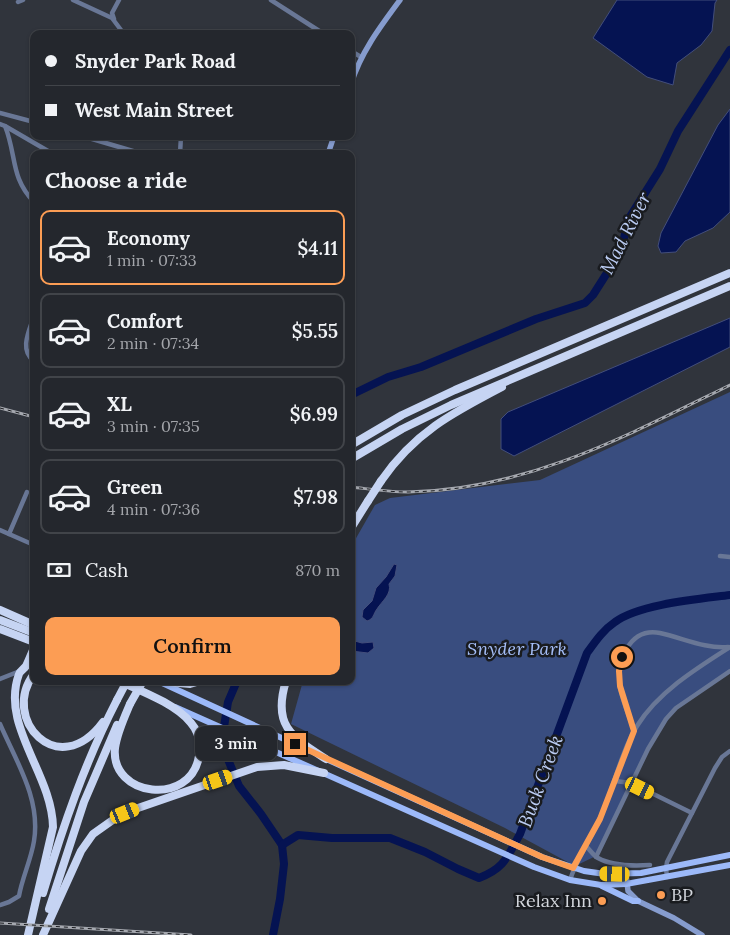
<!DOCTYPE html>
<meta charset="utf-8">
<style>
body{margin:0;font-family:Lora,serif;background:#2c2f35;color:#f1f3f6;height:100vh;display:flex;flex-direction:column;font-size:19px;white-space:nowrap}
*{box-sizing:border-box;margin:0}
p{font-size:16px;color:#a3a5aa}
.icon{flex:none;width:28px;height:28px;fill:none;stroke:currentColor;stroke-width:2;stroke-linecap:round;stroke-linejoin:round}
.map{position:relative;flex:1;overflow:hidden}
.sheet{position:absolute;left:30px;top:150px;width:325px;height:535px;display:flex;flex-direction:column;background:#24272d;border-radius:10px;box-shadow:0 1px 4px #0004,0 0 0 1px #414449}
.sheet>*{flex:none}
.guide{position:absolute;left:30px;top:30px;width:325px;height:110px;border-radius:10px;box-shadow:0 1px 4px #0004,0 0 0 1px #414449;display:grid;align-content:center;height:110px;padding:0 15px;background:#24272d}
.end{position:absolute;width:22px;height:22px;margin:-11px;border:6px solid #fc9d54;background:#111;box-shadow:0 0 0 2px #111}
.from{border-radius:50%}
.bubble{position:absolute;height:35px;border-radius:10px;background:#24272d;box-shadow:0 1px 4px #0004,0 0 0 1px #414449;font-size:16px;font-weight:600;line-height:35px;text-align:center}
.car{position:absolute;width:15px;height:30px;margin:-15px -8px;border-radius:6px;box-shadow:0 0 4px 1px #0007;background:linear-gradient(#f5c518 24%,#345 0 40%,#f5c518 0 76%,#345 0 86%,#f5c518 0)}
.guide b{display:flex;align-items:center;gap:18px;height:48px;font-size:19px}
.guide b+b{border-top:1px solid #414449}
.guide i{width:12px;height:12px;background:#f1f3f6}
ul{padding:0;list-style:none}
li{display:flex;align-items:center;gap:15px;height:75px;margin:0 10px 8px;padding:0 5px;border:2px solid #414449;border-radius:10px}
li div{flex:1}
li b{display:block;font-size:19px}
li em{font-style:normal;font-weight:600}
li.active{border-color:#fc9d54}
li>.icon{width:45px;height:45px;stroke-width:1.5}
h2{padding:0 15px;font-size:22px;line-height:60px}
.pay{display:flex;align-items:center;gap:12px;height:55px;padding:0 15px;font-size:19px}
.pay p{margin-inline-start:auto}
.action{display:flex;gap:10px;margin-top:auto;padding:10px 15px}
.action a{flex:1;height:58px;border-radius:10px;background:#fc9d54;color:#111;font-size:20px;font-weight:600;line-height:58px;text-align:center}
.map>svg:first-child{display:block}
.green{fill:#394d7f}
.water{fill:#051352;stroke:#434e7b}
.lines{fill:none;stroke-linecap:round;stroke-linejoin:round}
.river{stroke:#051352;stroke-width:8}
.street{stroke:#697796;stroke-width:4.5}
.secondary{stroke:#869cce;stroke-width:5.5}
.primary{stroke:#9cb9f9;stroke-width:6}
.highway{stroke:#c6d4f3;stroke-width:8}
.rail-casing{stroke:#a5a8af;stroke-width:3}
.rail{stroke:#191b1f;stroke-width:1;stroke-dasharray:4;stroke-linecap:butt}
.highway-bridge{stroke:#c6d4f3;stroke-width:8}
.route{stroke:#fc9d54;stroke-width:6}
.poi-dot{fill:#fc9d54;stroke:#191b1f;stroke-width:2}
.labels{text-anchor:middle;stroke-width:5;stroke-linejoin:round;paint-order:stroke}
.park-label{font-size:18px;font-style:italic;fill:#a5bef8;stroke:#191b1f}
.poi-label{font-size:18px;fill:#d3d6dc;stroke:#191b1f;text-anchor:start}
.water-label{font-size:19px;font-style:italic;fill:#bbccf3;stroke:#191b1f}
</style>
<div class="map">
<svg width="730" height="935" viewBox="0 0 730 935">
<rect width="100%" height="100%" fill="#30343c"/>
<polygon class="green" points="730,392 730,671 676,708 648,749 596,856 575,866 505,828 291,724 303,681 351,681 351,547 375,505 390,498 540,480"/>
<g class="water">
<polygon points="617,0 717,0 715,3 712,31 701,45 677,63 673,85 647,77 593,38"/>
<polygon points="730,109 730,212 713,228 685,241 676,252 661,253 658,246 661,233 718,125"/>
<polygon points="730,318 730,347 514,456 501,449 501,419 508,412"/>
<path d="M394,564L397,565L395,576L389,584C392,594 382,601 377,609C373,614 374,619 367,621L362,617L363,610L372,601L376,588L386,577Z"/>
<polygon points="351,640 362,643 373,642 374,648 368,653 351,651"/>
</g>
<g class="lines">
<g class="river">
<polyline points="351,395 388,377 421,367 536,319 585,303 593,295 614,262 623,243 628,220 660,169 678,131 730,50"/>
<polyline points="237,681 228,702 223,733 227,757 239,786 261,814 282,845 284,864 280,899 273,935"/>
<path d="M282,845L298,835L332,838H390L425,852L458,869L479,878C505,868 507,857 520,834L587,653C595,642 603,630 615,622C639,604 699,599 730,595"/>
</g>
<g class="street">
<polyline points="73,0 112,18 124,34"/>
<polyline points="271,0 324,34"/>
<polyline points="18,2 23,0"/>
<polyline points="114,19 112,13 119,0"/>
<polyline points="351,51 361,57"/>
<polyline points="0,113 34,122"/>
<path d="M0,124L5,126C17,156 10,177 34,202"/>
<polyline points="5,126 48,151 56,154"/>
<polyline points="82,136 143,154"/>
<polyline points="180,154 181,136"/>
<path d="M34,316C29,331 19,350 34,361"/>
<polyline points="0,530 34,545"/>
<polyline points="9,534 27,492"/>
<polyline points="720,556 730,557"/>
<polyline points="0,679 20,671"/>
<path d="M0,724C16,761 41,799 34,841C31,860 22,878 19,896L9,902L0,905"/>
<path d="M634,731C630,717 623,703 620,688C616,662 629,627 660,633C683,638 705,649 728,647"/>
<polyline points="615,781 631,783 692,813"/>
<path d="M586,846C590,850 593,855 598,858C612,866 634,866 650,865"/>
<polyline points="596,857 648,749 666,719 676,708 730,671"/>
<polyline points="667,877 666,868 667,862 715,768 722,757 730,751"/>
<path d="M570,880C577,858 591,839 600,818C614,788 620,754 637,726C658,692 697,668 730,647"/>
</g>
<g class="secondary">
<path d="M351,84C361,52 380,27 400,0"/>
<polyline points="328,154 334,136"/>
<polyline points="626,874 628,891 638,901 674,918 702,935"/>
</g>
<g class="primary">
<polyline points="160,682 310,751"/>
<polyline points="175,707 534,867 570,880 601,885 626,884 730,865"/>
<polyline points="324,758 542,857 584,871 605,874 641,873 730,855"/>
<polyline points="602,886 633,901 638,901"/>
</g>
<g class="highway">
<polyline points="351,445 402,415 455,390 730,273"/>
<polyline points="351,459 402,429 451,405 730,286"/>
<path d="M381,481C414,433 452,413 502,387"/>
<polyline points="351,528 368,501"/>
<polyline points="0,610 34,625"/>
<polyline points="0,620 34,633"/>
<polyline points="0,629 34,642"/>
<path d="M34,674C0,718 58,783 103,722"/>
<path d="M119,681C141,691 176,704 191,723C199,732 201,744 199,756C191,807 110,797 115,748C117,733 124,718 130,704"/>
<polyline points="158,681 190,684 200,681"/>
<path d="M286,681C272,726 292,737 326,759"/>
<path d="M43,893C63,826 85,762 117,700"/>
<polyline points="49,909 84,802 117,725"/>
<path d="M28,935L53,827C52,773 0,726 19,674C20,671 24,669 26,666C29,660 31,654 34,648"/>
<polyline points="43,935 81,851 93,834 117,817 138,808 257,767 284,765 324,773"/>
</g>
<g class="rail-casing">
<g id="rail">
<polyline points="0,408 34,417"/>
<path d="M351,487C370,489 389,492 408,492C527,490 626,436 730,385"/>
<polyline points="0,923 191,935"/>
</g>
</g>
<use href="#rail" class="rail"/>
<g class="highway-bridge">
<polyline points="368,501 381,481"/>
<polyline points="117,700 127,681"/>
<polyline points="130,704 143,681"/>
</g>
</g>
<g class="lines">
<polyline class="route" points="295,744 542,857 573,868 600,819 634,731 620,686 619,671 622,657"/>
</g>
<g class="poi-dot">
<circle cx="661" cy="895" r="5"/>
<circle cx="602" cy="901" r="5"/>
</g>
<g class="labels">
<g class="park-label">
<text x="517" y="655">Snyder Park</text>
</g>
<g class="poi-label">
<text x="671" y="901">BP</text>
<text x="592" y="907" text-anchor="end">Relax Inn</text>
</g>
<g class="water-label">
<text transform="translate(625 233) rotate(-63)" y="7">Mad River</text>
<text transform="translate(540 781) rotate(-70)" y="7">Buck Creek</text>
</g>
</g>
</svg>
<i class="end from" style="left:622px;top:657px"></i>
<i class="end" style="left:295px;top:744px"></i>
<div class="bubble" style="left:195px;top:726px;width:82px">3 min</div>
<i class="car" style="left:218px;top:780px;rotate:71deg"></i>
<i class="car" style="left:640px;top:788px;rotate:116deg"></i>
<i class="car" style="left:125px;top:813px;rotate:68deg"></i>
<i class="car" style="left:615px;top:874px;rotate:271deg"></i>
<div class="guide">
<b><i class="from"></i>Snyder Park Road</b>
<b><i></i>West Main Street</b>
</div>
<section class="sheet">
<h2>Choose a ride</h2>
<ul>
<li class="active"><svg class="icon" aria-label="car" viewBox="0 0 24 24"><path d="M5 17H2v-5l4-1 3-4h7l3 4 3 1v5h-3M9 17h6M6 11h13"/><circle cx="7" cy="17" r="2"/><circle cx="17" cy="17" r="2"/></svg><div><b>Economy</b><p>1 min · 07:33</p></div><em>$4.11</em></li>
<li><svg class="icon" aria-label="car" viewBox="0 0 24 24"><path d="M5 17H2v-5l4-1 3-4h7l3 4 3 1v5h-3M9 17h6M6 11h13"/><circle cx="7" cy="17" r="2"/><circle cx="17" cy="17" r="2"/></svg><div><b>Comfort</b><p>2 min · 07:34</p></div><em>$5.55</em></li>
<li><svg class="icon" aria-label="car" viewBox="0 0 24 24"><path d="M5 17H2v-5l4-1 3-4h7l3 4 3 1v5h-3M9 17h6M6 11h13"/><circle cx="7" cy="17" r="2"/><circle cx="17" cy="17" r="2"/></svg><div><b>XL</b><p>3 min · 07:35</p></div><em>$6.99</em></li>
<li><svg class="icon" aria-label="car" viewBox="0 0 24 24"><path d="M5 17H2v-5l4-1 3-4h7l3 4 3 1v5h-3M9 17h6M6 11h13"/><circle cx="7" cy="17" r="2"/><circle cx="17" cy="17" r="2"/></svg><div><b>Green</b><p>4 min · 07:36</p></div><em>$7.98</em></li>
</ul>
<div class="pay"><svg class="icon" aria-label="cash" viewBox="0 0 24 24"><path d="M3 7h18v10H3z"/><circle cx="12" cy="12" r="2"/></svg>Cash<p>870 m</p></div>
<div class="action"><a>Confirm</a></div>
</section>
</div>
